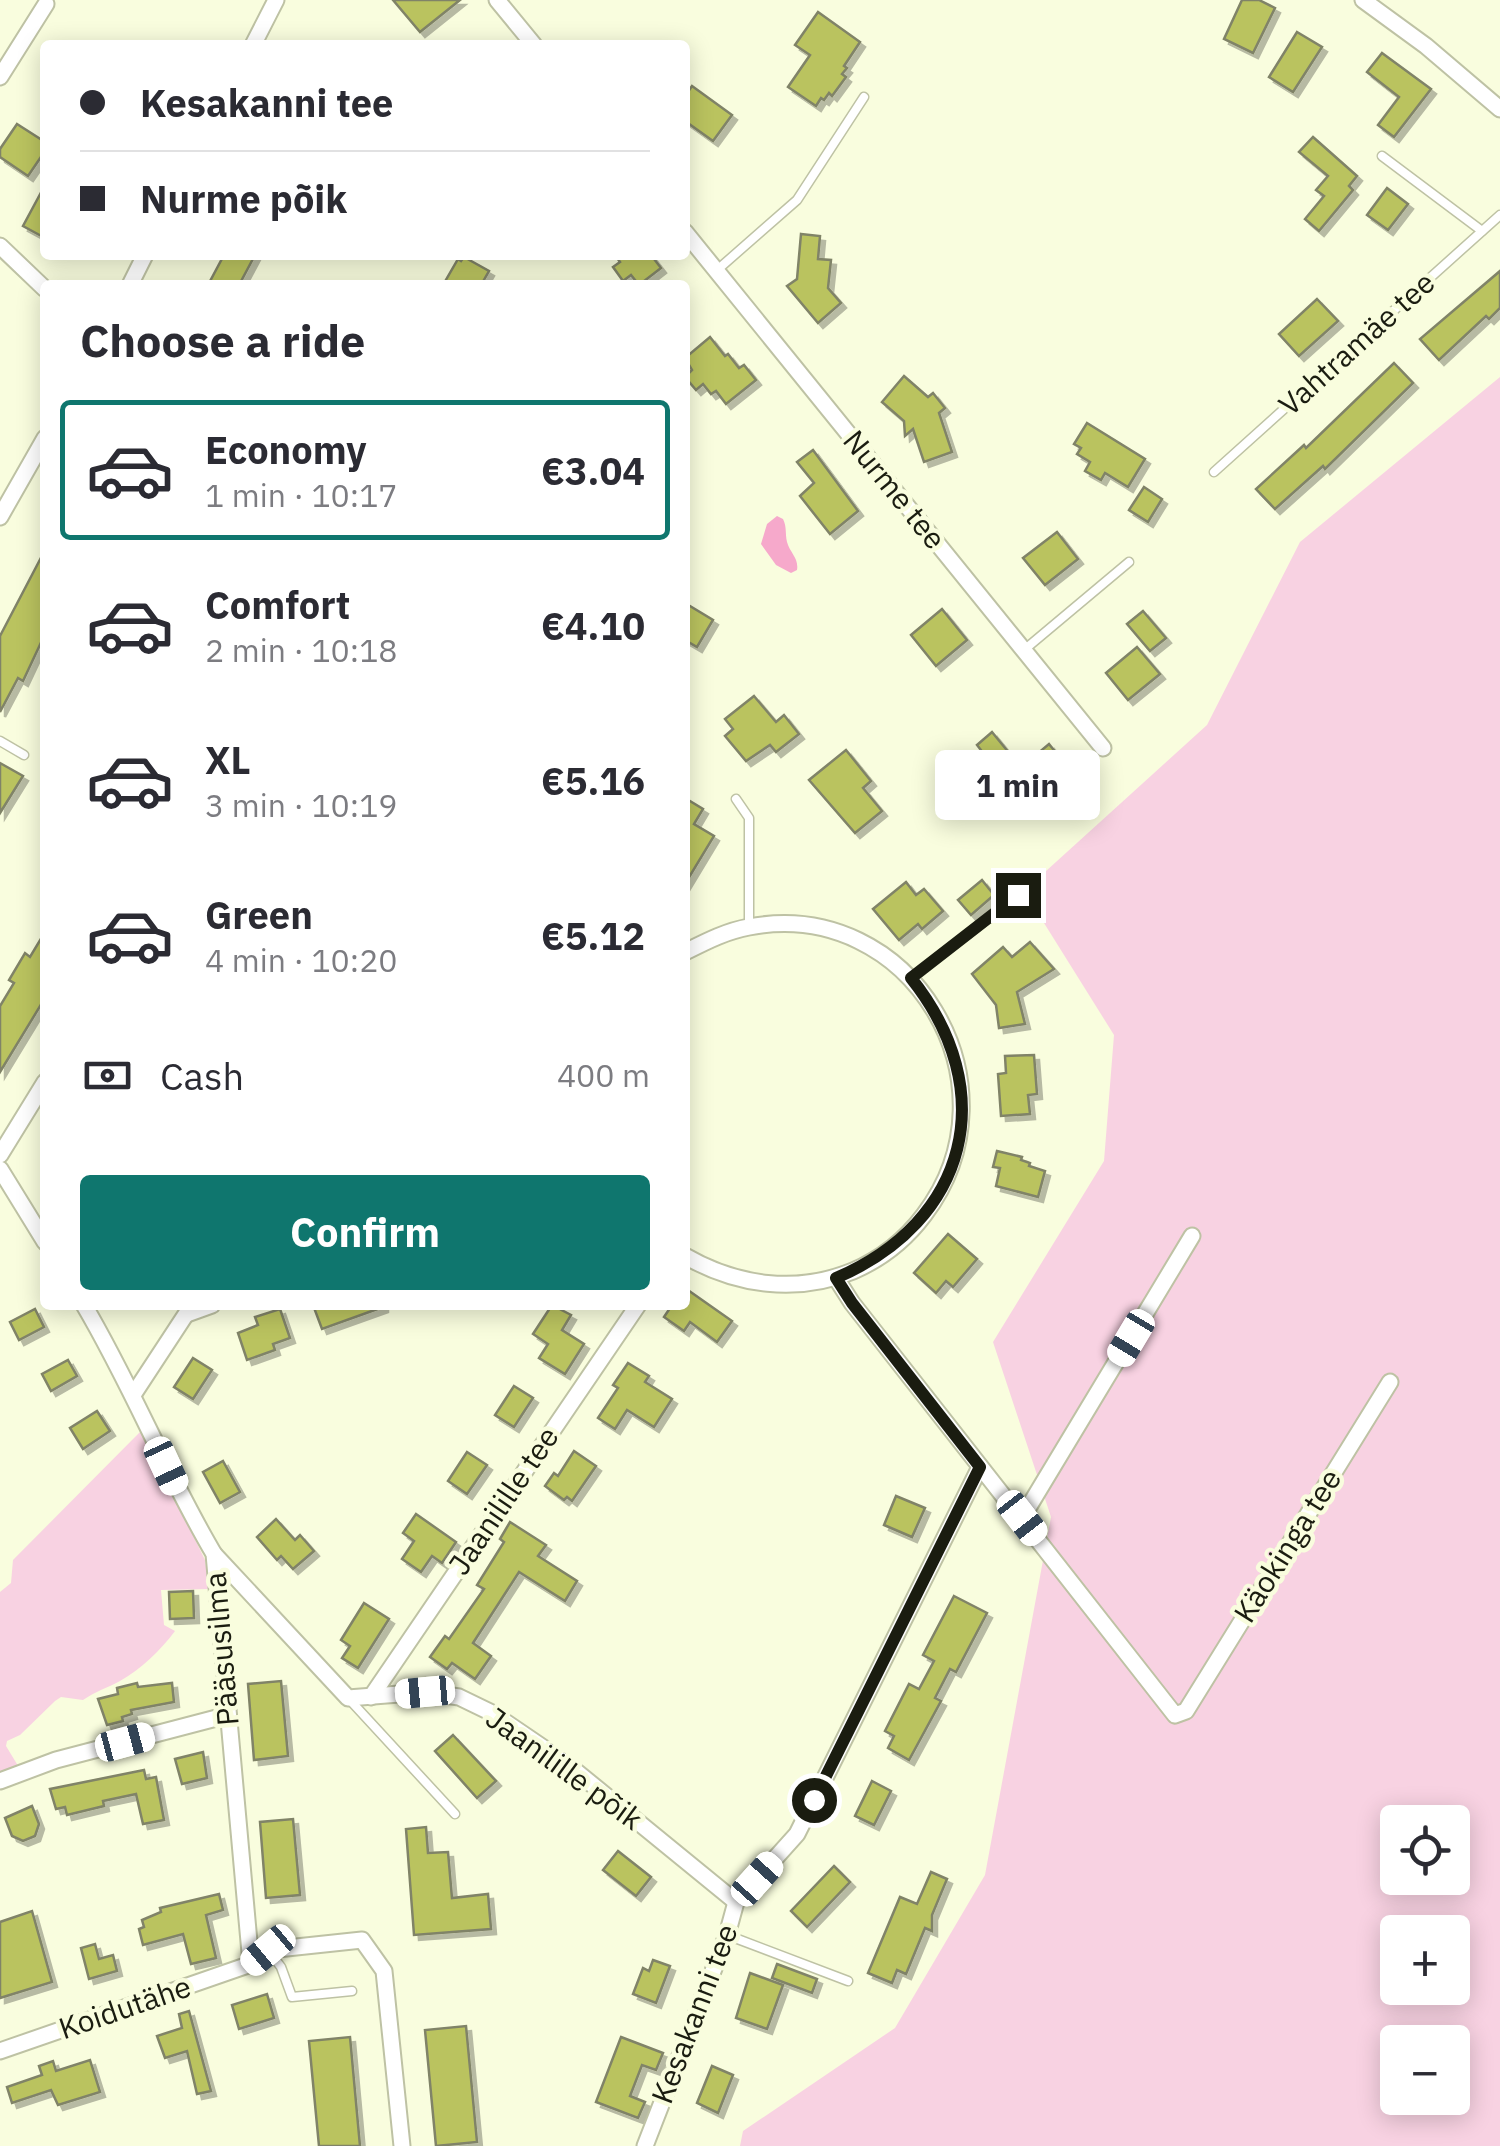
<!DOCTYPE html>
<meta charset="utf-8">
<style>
body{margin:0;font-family:"IBM Plex Sans",sans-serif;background:#f7f7f7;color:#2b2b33;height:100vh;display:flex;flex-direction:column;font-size:38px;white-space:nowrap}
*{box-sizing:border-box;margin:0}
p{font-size:32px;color:#7c7c81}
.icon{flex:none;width:55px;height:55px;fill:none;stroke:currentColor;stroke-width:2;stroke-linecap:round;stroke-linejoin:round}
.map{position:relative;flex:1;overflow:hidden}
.side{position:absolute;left:40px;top:280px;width:650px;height:1030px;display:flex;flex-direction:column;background:#fff;border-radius:10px;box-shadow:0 5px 25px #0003}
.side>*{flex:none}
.top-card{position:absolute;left:40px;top:40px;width:650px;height:220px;border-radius:10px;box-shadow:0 5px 25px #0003;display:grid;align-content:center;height:220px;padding:0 40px;background:#fff}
.controls{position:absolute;left:1380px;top:1805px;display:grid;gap:20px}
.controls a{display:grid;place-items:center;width:90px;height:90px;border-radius:10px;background:#fff;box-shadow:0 5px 25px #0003;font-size:50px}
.end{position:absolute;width:45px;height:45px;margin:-22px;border:12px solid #1a1c10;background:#fff;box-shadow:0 0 0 5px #fff}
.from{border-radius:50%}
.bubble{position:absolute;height:70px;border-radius:10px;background:#fff;box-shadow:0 5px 25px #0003;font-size:32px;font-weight:700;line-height:70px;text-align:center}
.car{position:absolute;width:30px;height:60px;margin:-30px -15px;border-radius:12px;box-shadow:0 0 8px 2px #0007;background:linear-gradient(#fff 24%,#345 0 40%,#fff 0 76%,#345 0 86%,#fff 0)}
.top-card b{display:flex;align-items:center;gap:35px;height:95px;font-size:38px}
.top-card b+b{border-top:2px solid #e1e1e2}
.top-card i{width:25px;height:25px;background:#2b2b33}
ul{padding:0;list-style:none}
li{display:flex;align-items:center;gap:30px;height:140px;margin:0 20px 15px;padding:0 20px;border:5px solid transparent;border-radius:10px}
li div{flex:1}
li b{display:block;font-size:38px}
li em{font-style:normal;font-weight:700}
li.active{border-color:#0f766e}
li>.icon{width:90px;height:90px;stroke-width:1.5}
h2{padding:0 40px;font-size:45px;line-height:120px}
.pay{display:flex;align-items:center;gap:25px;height:110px;padding:0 40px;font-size:38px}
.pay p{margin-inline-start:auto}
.cta{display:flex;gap:20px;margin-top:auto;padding:20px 40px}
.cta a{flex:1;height:115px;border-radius:10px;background:#0f766e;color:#fff;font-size:40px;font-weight:700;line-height:115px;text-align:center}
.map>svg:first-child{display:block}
.green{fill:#f8d2e2;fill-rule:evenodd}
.water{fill:#f6a9cb}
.building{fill:#bac35f;stroke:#808367;stroke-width:2.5;filter:url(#shadow)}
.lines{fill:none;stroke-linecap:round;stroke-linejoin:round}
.lane-casing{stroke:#bec2a4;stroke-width:11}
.street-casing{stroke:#bec2a4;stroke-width:19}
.lane{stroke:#fff;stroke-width:8}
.street{stroke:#fff;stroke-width:15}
.route{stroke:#1a1c10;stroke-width:12}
.labels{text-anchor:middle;stroke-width:9;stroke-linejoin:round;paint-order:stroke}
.street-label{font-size:30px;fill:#1a1c10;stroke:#f9fdde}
</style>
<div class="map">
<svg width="1500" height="2146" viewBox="0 0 1500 2146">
<defs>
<filter id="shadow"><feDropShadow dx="5" dy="5" stdDeviation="0" flood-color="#0004"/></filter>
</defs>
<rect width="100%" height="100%" fill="#f9fdde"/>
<g class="green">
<path d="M1500,377V2146H740L743,2131L895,2028L985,1875L1051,1517L993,1342L1104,1161L1114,1035L1024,891L1207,725L1300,542ZM1398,1822H1452V1878H1398ZM1398,1932H1452V1988H1398ZM1398,2042H1452V2098H1398Z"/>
<path d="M142,1430L205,1560L209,1589L161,1590L164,1625L175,1631C160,1651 141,1669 120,1681C107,1688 96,1691 83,1700L61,1697L55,1701L20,1735L7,1741L6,1746L23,1774L0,1782V1592L11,1583L13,1560Z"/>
</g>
<path class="water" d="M777,516L783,519C787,527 785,533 787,542C790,553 799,558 797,570L791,573L776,565L761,544L767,524Z"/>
<g class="building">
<polygon points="393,0 460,0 420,32"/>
<polygon points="1242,0 1259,0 1275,8 1253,53 1224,39"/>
<polygon points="818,12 860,42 844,66 847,68 842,74 846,77 832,96 829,93 824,100 821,98 816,106 788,87 810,55 795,45"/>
<polygon points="1297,32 1322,47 1293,92 1269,77"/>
<polygon points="1382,53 1431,89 1394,137 1378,125 1399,97 1367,72"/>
<polygon points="692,86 732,115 713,141 685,121 685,96"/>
<polygon points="17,124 45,142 45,151 28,176 0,157 0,149"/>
<polygon points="1313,137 1357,176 1349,186 1353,190 1319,231 1305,219 1324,196 1316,190 1328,176 1299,152"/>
<polygon points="45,185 45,238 23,226"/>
<polygon points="1387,188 1408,204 1388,230 1367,215"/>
<polygon points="801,234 820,236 818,259 831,260 828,288 841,303 818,323 787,286 797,279"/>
<polygon points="224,255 255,255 239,285 208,285"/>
<polygon points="615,255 651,255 661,268 639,285 631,275 623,281 613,267 620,262"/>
<polygon points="464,257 489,271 481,285 443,285 458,259 461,261"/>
<polygon points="1500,271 1500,308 1489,319 1486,316 1439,360 1420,339"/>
<polygon points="1317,299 1338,321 1299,356 1279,334"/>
<polygon points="710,337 725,356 728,354 739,368 744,365 756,380 726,404 716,391 711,394 703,384 696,390 685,377 692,370 685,358"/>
<polygon points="1394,363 1413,383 1325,469 1323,466 1275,509 1256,489 1304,445 1306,448"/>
<polygon points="904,376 928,397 933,393 945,408 939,413 952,452 924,462 913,429 905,436 904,421 882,402"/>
<polygon points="1087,423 1145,459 1128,487 1105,473 1101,480 1085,471 1090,462 1077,454 1081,448 1074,444"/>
<polygon points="813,450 858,511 830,534 800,496 814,483 797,462"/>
<polygon points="1144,487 1162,499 1148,522 1129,510"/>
<polygon points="1057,532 1078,559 1045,585 1023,558"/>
<polygon points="45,550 45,634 23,681 18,678 0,712 0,636"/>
<polygon points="685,603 713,620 697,647 685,640"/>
<polygon points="942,609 967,640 936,666 911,635"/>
<polygon points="1143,611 1166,638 1150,651 1127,624"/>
<polygon points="1137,647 1160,674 1128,700 1106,673"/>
<polygon points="754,696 776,722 784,715 799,734 776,752 770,745 746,761 725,736 733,729 725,719"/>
<polygon points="992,732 1010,754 994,767 977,745"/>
<polygon points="1049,744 1074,775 1042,801 1018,770"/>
<polygon points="846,750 871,781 863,788 882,811 855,833 809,780"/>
<polygon points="0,763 23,776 0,813"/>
<polygon points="685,798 703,809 694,824 714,836 685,884"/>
<polygon points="982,880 994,895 971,915 958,900"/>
<polygon points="906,882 916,895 924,889 943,911 922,929 918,924 899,940 873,909"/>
<polygon points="45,932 45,998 0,1072 0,1006 14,983 9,980 25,953 30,957"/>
<polygon points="1030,942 1054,969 1017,992 1025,1024 999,1028 996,1005 972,974 1003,947 1012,957"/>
<polygon points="1034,1055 1037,1094 1028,1095 1030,1114 1001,1116 998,1074 1006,1073 1005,1056"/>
<polygon points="997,1151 1022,1157 1021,1160 1030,1163 1029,1166 1045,1171 1038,1197 996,1186 1000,1168 993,1167"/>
<polygon points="948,1234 977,1259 953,1287 946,1281 936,1293 914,1273"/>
<polygon points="685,1288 732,1321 717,1342 690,1322 684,1331 664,1317 672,1305 685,1305"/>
<polygon points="313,1305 383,1305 383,1307 322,1329"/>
<polygon points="552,1305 571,1315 562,1330 584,1344 565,1374 539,1358 548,1344 533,1334"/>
<polygon points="35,1309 44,1327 19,1340 10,1322"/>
<polygon points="280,1309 290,1338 273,1344 275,1350 247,1360 238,1333 258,1325 255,1317"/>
<polygon points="193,1358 212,1370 193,1399 174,1387"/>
<polygon points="68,1360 77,1376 51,1391 42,1374"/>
<polygon points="628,1363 649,1376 645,1382 672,1399 654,1427 627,1410 615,1429 598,1418 618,1388 613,1385"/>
<polygon points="514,1386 533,1398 514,1427 495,1415"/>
<polygon points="97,1411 110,1431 83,1449 70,1428"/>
<polygon points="574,1451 596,1466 572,1501 567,1497 564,1500 545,1486 554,1473 558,1476"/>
<polygon points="467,1452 487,1465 467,1494 448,1481"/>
<polygon points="223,1461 240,1492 220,1503 203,1472"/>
<polygon points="896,1496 925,1508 912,1537 884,1525"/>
<polygon points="416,1514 456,1542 442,1563 432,1556 421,1572 402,1559 414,1541 403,1533"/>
<polygon points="276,1519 295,1540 300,1535 314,1551 293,1569 281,1556 277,1560 257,1537"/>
<polygon points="510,1522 546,1545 538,1556 577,1581 565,1601 519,1572 473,1643 491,1656 475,1679 452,1663 447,1669 430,1657 445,1636 449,1639 484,1589 477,1585 504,1542 500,1539"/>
<polygon points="193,1591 194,1618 170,1619 169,1592"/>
<polygon points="954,1596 987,1613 956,1672 950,1669 935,1698 941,1701 909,1760 888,1748 894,1736 885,1731 909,1684 919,1689 934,1661 923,1655"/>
<polygon points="364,1603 389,1619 358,1668 342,1658 350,1646 341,1640"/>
<polygon points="281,1681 288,1756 254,1760 248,1684"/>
<polygon points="137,1683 138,1687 172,1683 174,1702 131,1710 132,1714 122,1717 123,1721 107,1725 98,1699 118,1694 117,1688"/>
<polygon points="453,1735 496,1781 477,1798 435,1751"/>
<polygon points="203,1752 207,1778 182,1784 175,1759"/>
<polygon points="144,1770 146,1779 156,1777 164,1820 143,1824 136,1794 103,1801 104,1806 67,1815 65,1807 56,1809 50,1789"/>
<polygon points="872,1781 891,1791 874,1825 855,1816"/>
<polygon points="32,1806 39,1824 35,1836 23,1841 12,1836 5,1818"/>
<polygon points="293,1819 300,1895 266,1898 260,1822"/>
<polygon points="426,1827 428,1853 448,1852 452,1898 488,1894 491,1929 414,1935 406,1829"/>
<polygon points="618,1851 651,1877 636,1896 603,1870"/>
<polygon points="834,1866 850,1882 807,1927 791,1911"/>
<polygon points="931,1872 947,1879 932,1915 932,1931 925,1928 906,1974 897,1970 892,1983 868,1973 900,1897 917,1904"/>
<polygon points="219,1894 223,1910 206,1915 216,1958 191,1964 183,1934 143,1945 139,1929 144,1927 142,1920 161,1912 160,1908"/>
<polygon points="32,1911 52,1982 0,1998 0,1922"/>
<polygon points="95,1944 99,1959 113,1955 117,1971 89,1979 81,1948"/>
<polygon points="653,1960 670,1966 656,2003 633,1994 643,1968 649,1971"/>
<polygon points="777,1964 817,1979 812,1993 772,1978"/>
<polygon points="750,1973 783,1985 767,2029 736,2018"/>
<polygon points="267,1994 274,2018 239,2029 232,2005"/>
<polygon points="189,2011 211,2091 197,2094 187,2051 165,2058 157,2036 182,2028 179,2014"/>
<polygon points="466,2026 477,2142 436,2146 425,2030"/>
<polygon points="350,2037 360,2146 319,2146 309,2041"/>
<polygon points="621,2037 663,2053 656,2070 642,2065 630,2096 645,2102 638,2118 596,2102"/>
<polygon points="90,2060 100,2092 58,2105 51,2090 12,2103 7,2087 42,2075 39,2066 53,2061 56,2071"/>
<polygon points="712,2066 733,2075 718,2113 697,2103"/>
</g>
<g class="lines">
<g class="lane-casing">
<g id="lane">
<polyline points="1382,156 1482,231"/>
<polyline points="716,271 797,200 864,97"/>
<polyline points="1214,472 1500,215"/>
<polyline points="1024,650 1129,562"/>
<polyline points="0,741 24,755"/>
<polyline points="736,799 749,818 749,927"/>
<polyline points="911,979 1018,895"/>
<polyline points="348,1698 455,1814"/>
<polyline points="727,1935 848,1981"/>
<polyline points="268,1950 281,1967 292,1997 352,1991"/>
</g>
</g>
<g class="street-casing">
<g id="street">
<polyline points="497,0 534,45"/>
<polyline points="1363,0 1426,46 1500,109"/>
<polyline points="253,45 276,0"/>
<polyline points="0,77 46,4"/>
<polyline points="685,232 1103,748"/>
<polyline points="0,246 45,289"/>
<polyline points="130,285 145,255"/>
<polyline points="0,517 45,438"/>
<path d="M685,952C705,942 726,931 749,927C911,896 1023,1085 924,1215C906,1239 881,1259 853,1271C797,1294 737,1286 685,1256"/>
<polyline points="0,1155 45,1082"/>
<polyline points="0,1169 45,1242"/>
<polyline points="836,1278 852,1303 1175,1715 1186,1711 1390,1382"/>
<path d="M84,1305C132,1386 166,1473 214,1554L251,1964"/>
<polyline points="187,1314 212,1305"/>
<polyline points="133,1395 192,1305"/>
<polyline points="1022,1518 1192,1236"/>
<polyline points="214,1554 348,1698 425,1692 459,1697 492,1713 567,1764 736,1902"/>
<polyline points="371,1697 638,1305"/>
<polyline points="0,1781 56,1760 228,1715"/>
<polyline points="0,2051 251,1964 268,1950 362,1940 384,1971 402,2146"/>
<polyline points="645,2146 727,1935 736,1902 797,1834 980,1467"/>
</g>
</g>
<use href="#lane" class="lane"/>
<use href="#street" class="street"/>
</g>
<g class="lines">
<path class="route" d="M814,1800L980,1467L852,1303L836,1278C969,1221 1001,1091 911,978L1018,895"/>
</g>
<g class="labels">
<g class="street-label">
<text transform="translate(1357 344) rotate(-42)" y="10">Vahtramäe tee</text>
<text transform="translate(894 490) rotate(51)" y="10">Nurme tee</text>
<text transform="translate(504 1501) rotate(-56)" y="10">Jaanilille tee</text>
<text transform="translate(1288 1546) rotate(-58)" y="10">Käokinga tee</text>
<text transform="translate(222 1649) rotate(-95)" y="10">Pääsusilma</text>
<text transform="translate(564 1769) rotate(36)" y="10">Jaanilille põik</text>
<text transform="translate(125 2008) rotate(-19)" y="10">Koidutähe</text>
<text transform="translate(695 2014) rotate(-69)" y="10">Kesakanni tee</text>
</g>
</g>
</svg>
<div class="controls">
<a><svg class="icon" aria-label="locate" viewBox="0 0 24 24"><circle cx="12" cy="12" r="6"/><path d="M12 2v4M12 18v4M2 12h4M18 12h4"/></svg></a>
<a>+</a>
<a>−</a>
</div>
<i class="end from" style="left:814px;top:1800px"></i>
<i class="end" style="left:1018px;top:895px"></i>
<div class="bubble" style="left:935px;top:750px;width:165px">1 min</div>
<i class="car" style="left:1131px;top:1338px;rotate:211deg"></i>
<i class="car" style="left:166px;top:1466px;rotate:155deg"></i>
<i class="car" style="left:1022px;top:1518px;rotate:142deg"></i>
<i class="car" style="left:425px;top:1692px;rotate:265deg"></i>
<i class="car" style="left:125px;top:1742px;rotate:75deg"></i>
<i class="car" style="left:757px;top:1879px;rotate:42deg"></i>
<i class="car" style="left:268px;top:1950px;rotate:230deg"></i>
<div class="top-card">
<b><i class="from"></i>Kesakanni tee</b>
<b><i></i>Nurme põik</b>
</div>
<section class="side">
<h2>Choose a ride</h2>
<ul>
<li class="active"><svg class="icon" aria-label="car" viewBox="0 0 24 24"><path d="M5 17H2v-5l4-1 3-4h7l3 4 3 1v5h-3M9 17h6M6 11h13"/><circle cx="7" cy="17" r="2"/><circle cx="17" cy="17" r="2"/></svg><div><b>Economy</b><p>1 min · 10:17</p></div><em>€3.04</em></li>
<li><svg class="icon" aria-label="car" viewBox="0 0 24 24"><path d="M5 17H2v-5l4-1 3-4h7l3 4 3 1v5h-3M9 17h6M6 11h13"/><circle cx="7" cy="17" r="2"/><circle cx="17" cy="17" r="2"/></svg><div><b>Comfort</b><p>2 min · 10:18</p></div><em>€4.10</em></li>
<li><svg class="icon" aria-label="car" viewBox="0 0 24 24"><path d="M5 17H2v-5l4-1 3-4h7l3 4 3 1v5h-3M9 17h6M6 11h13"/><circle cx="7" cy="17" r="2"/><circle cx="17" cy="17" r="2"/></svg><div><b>XL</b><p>3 min · 10:19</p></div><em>€5.16</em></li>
<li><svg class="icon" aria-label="car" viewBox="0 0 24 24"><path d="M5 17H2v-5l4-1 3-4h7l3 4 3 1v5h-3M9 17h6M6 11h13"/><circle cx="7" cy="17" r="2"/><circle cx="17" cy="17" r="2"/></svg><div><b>Green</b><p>4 min · 10:20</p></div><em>€5.12</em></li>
</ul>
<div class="pay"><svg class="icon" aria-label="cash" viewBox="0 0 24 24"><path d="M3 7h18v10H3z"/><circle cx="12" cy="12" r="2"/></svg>Cash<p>400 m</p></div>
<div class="cta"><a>Confirm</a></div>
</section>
</div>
